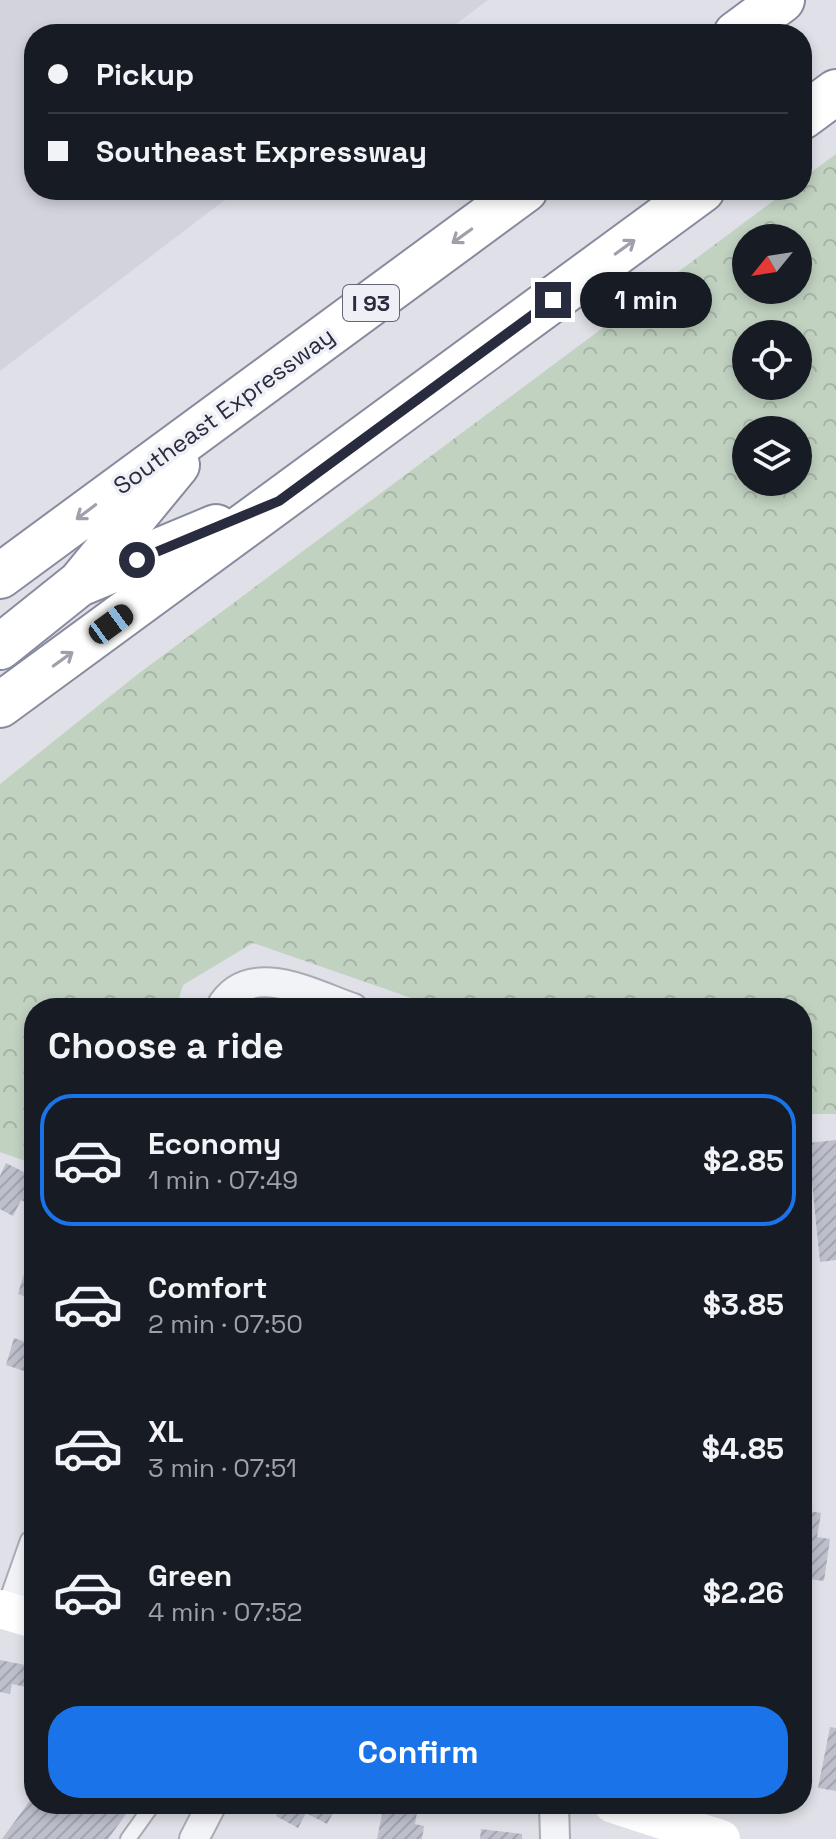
<!DOCTYPE html>
<meta charset="utf-8">
<style>
body{margin:0;font-family:"Space Grotesk",sans-serif;background:#242831;color:#f1f3f6;height:100vh;display:flex;flex-direction:column;font-size:30px;white-space:nowrap}
*{box-sizing:border-box;margin:0}
p{font-size:26px;color:#9ea1a6}
.icon{flex:none;width:44px;height:44px;fill:none;stroke:currentColor;stroke-width:2;stroke-linecap:round;stroke-linejoin:round}
.map{position:relative;flex:1;overflow:hidden}
.sheet{position:absolute;left:24px;top:998px;width:788px;height:816px;display:flex;flex-direction:column;background:#171b24;border-radius:32px;box-shadow:0 4px 12px #0003}
.sheet>*{flex:none}
.top-card{position:absolute;left:24px;top:24px;width:788px;height:176px;border-radius:32px;box-shadow:0 4px 12px #0003;display:grid;align-content:center;height:176px;padding:0 24px;background:#171b24}
.needle{width:52px;rotate:240deg}
.fabs{position:absolute;left:732px;top:224px;display:grid;gap:16px}
.fabs a{display:grid;place-items:center;width:80px;height:80px;border-radius:50%;background:#171b24;box-shadow:0 4px 12px #0003;font-size:40px}
.end{position:absolute;width:36px;height:36px;margin:-18px;border:10px solid #292b3f;background:#fff;box-shadow:0 0 0 4px #fff}
.from{border-radius:50%}
.bubble{position:absolute;height:56px;border-radius:28px;background:#171b24;box-shadow:0 4px 12px #0003;font-size:26px;font-weight:600;line-height:56px;text-align:center}
.car{position:absolute;width:24px;height:48px;margin:-24px -12px;border-radius:10px;box-shadow:0 0 6px 2px #0007;background:linear-gradient(#222 24%,#8ab4d8 0 40%,#222 0 76%,#8ab4d8 0 86%,#222 0)}
.top-card b{display:flex;align-items:center;gap:28px;height:76px;font-size:30px}
.top-card b+b{border-top:2px solid #363941}
.top-card i{width:20px;height:20px;background:#f1f3f6}
ul{padding:0;list-style:none}
li{display:flex;align-items:center;gap:24px;height:132px;margin:0 16px 12px;padding:0 8px;border:4px solid transparent;border-radius:32px}
li div{flex:1}
li b{display:block;font-size:30px}
li em{font-style:normal;font-weight:600}
li.selected{border-color:#1a73e8}
li>.icon{width:72px;height:72px;stroke-width:1.5}
h2{padding:0 24px;font-size:36px;line-height:96px}
.primary-button{display:flex;gap:16px;margin-top:auto;padding:16px 24px}
.primary-button a{flex:1;height:92px;border-radius:32px;background:#1a73e8;color:#fff;font-size:32px;font-weight:600;line-height:92px;text-align:center}
.map>svg:first-child{display:block}
.built{fill:#d2d3dd}
.forest{fill:url(#forest-crowns);fill-rule:evenodd}
.building{fill:url(#building-hatch)}
.lines{fill:none;stroke-linecap:round;stroke-linejoin:round}
.lane-casing{stroke:#a9aab5;stroke-width:18}
.street-casing{stroke:#a9aab5;stroke-width:32}
.highway-casing{stroke:#888b9e;stroke-width:48}
.lane{stroke:#f2f3f7;stroke-width:14}
.street{stroke:#f2f3f7;stroke-width:28}
.secondary{stroke:#fff;stroke-width:38}
.highway{stroke:#fff;stroke-width:44}
.oneway{stroke:#9fa0a9}
.route{stroke:#292b3f;stroke-width:10}
.labels{text-anchor:middle;stroke-width:7;stroke-linejoin:round;paint-order:stroke}
.shield{fill:#eff0f6;stroke:#646676;stroke-width:2}
.shield-label{font-size:22px;font-weight:bold;fill:#292b3f}
.street-label{font-size:24px;fill:#292b3f;stroke:#eff0f6}
</style>
<div class="map">
<svg width="836" height="1839" viewBox="0 0 836 1839">
<defs>
<pattern id="forest-crowns" width="20" height="18" patternUnits="userSpaceOnUse" patternTransform="scale(2)"><rect width="20" height="18" fill="#c1d2c1"/><path d="M2 6a3 3 0 1 1 6 0M12 15a3 3 0 1 1 6 0" fill="none" stroke="#a6b4a7"/></pattern>
<pattern id="building-hatch" width="6" height="6" patternUnits="userSpaceOnUse" patternTransform="scale(2)"><rect width="6" height="6" fill="#bdbfcb"/><path d="M-1 1l2-2M0 6l6-6M5 7l2-2" fill="none" stroke="#a2a4af"/></pattern>
</defs>
<rect width="100%" height="100%" fill="#e0e1e8"/>
<polygon class="built" points="0,0 488,0 443,34 34,34 34,190 238,190 0,371"/>
<path class="forest" d="M836,154V1114H802V1008H440L253,943L183,985L176,1008H34V1164L0,1152V784L138,674L788,190H802V179ZM746,238H798V290H746ZM746,334H798V386H746ZM746,430H798V482H746Z"/>
<g class="building">
<polygon points="836,1140 836,1260 820,1262 808,1143"/>
<polygon points="6,1163 34,1177 34,1194 29,1204 21,1200 13,1216 0,1209 0,1176"/>
<polygon points="26,1267 34,1270 34,1299 18,1294"/>
<polygon points="14,1338 34,1345 33,1374 6,1365"/>
<polygon points="802,1510 821,1513 817,1537 830,1539 824,1581 802,1578"/>
<polygon points="0,1660 30,1666 26,1687 12,1684 10,1694 0,1692"/>
<polygon points="830,1727 836,1728 836,1791 818,1788"/>
<polygon points="34,1795 34,1804 132,1806 108,1839 2,1839"/>
<polygon points="283,1804 338,1804 327,1824 306,1813 298,1828 276,1816"/>
<polygon points="384,1804 418,1807 415,1824 424,1826 422,1839 377,1839"/>
<polygon points="481,1829 522,1834 522,1839 480,1839"/>
</g>
<g class="lines">
<g class="lane-casing">
<polyline id="lane" points="128,1839 153,1804"/>
</g>
<g class="street-casing">
<g id="street">
<path d="M220,1008C249,958 312,994 353,1008"/>
<polyline points="10,1612 34,1544"/>
<polyline points="554,1804 555,1839"/>
<polyline points="194,1839 212,1804"/>
</g>
</g>
<g class="highway-casing">
<g id="highway">
<polyline points="736,34 782,0"/>
<polyline points="802,117 836,92"/>
<polyline points="0,576 525,190"/>
<polyline points="84,582 216,527"/>
<polyline points="0,647 80,583 177,465"/>
<polyline points="0,705 702,190"/>
</g>
</g>
<use href="#lane" class="lane"/>
<use href="#street" class="street"/>
<g class="secondary">
<polyline points="0,1609 34,1619"/>
<polyline points="613,1804 721,1839"/>
</g>
<use href="#highway" class="highway"/>
</g>
<defs><path id="oneway-shaft" d="M-6 0H5M1.5-3L5.5 0L1.5 3" fill="none" stroke-width="1.6" stroke-linecap="round" stroke-linejoin="round" transform="scale(2)"/></defs>
<g class="oneway">
<use href="#oneway-shaft" transform="translate(462 236) rotate(144)"/>
<use href="#oneway-shaft" transform="translate(625 247) rotate(-36)"/>
<use href="#oneway-shaft" transform="translate(86 512) rotate(143)"/>
<use href="#oneway-shaft" transform="translate(63 659) rotate(-36)"/>
</g>
<g class="lines">
<polyline class="route" points="137,560 279,501 553,300"/>
</g>
<g class="labels">
<rect class="shield" x="343" y="285" width="56" height="36" rx="6"/>
<g class="shield-label">
<text x="371" y="311">I 93</text>
</g>
<g class="street-label">
<text transform="translate(224 411) rotate(-36)" y="8">Southeast Expressway</text>
</g>
</g>
</svg>
<div class="fabs">
<a><svg class="needle" viewBox="-14 -14 28 28"><path d="M0-13l5 13h-10z" fill="#e53935"/><path d="M0 13l5-13h-10z" fill="#9ea1a6"/></svg></a>
<a><svg class="icon" aria-label="locate" viewBox="0 0 24 24"><circle cx="12" cy="12" r="6"/><path d="M12 2v4M12 18v4M2 12h4M18 12h4"/></svg></a>
<a><svg class="icon" aria-label="layers" viewBox="0 0 24 24"><path d="M12 4l9 5-9 5-9-5zM3 14l9 5 9-5"/></svg></a>
</div>
<i class="end from" style="left:137px;top:560px"></i>
<i class="end" style="left:553px;top:300px"></i>
<div class="bubble" style="left:580px;top:272px;width:132px">1 min</div>
<i class="car" style="left:111px;top:624px;rotate:54deg"></i>
<div class="top-card">
<b><i class="from"></i>Pickup</b>
<b><i></i>Southeast Expressway</b>
</div>
<section class="sheet">
<h2>Choose a ride</h2>
<ul>
<li class="selected"><svg class="icon" aria-label="car" viewBox="0 0 24 24"><path d="M5 17H2v-5l4-1 3-4h7l3 4 3 1v5h-3M9 17h6M6 11h13"/><circle cx="7" cy="17" r="2"/><circle cx="17" cy="17" r="2"/></svg><div><b>Economy</b><p>1 min · 07:49</p></div><em>$2.85</em></li>
<li><svg class="icon" aria-label="car" viewBox="0 0 24 24"><path d="M5 17H2v-5l4-1 3-4h7l3 4 3 1v5h-3M9 17h6M6 11h13"/><circle cx="7" cy="17" r="2"/><circle cx="17" cy="17" r="2"/></svg><div><b>Comfort</b><p>2 min · 07:50</p></div><em>$3.85</em></li>
<li><svg class="icon" aria-label="car" viewBox="0 0 24 24"><path d="M5 17H2v-5l4-1 3-4h7l3 4 3 1v5h-3M9 17h6M6 11h13"/><circle cx="7" cy="17" r="2"/><circle cx="17" cy="17" r="2"/></svg><div><b>XL</b><p>3 min · 07:51</p></div><em>$4.85</em></li>
<li><svg class="icon" aria-label="car" viewBox="0 0 24 24"><path d="M5 17H2v-5l4-1 3-4h7l3 4 3 1v5h-3M9 17h6M6 11h13"/><circle cx="7" cy="17" r="2"/><circle cx="17" cy="17" r="2"/></svg><div><b>Green</b><p>4 min · 07:52</p></div><em>$2.26</em></li>
</ul>
<div class="primary-button"><a>Confirm</a></div>
</section>
</div>
